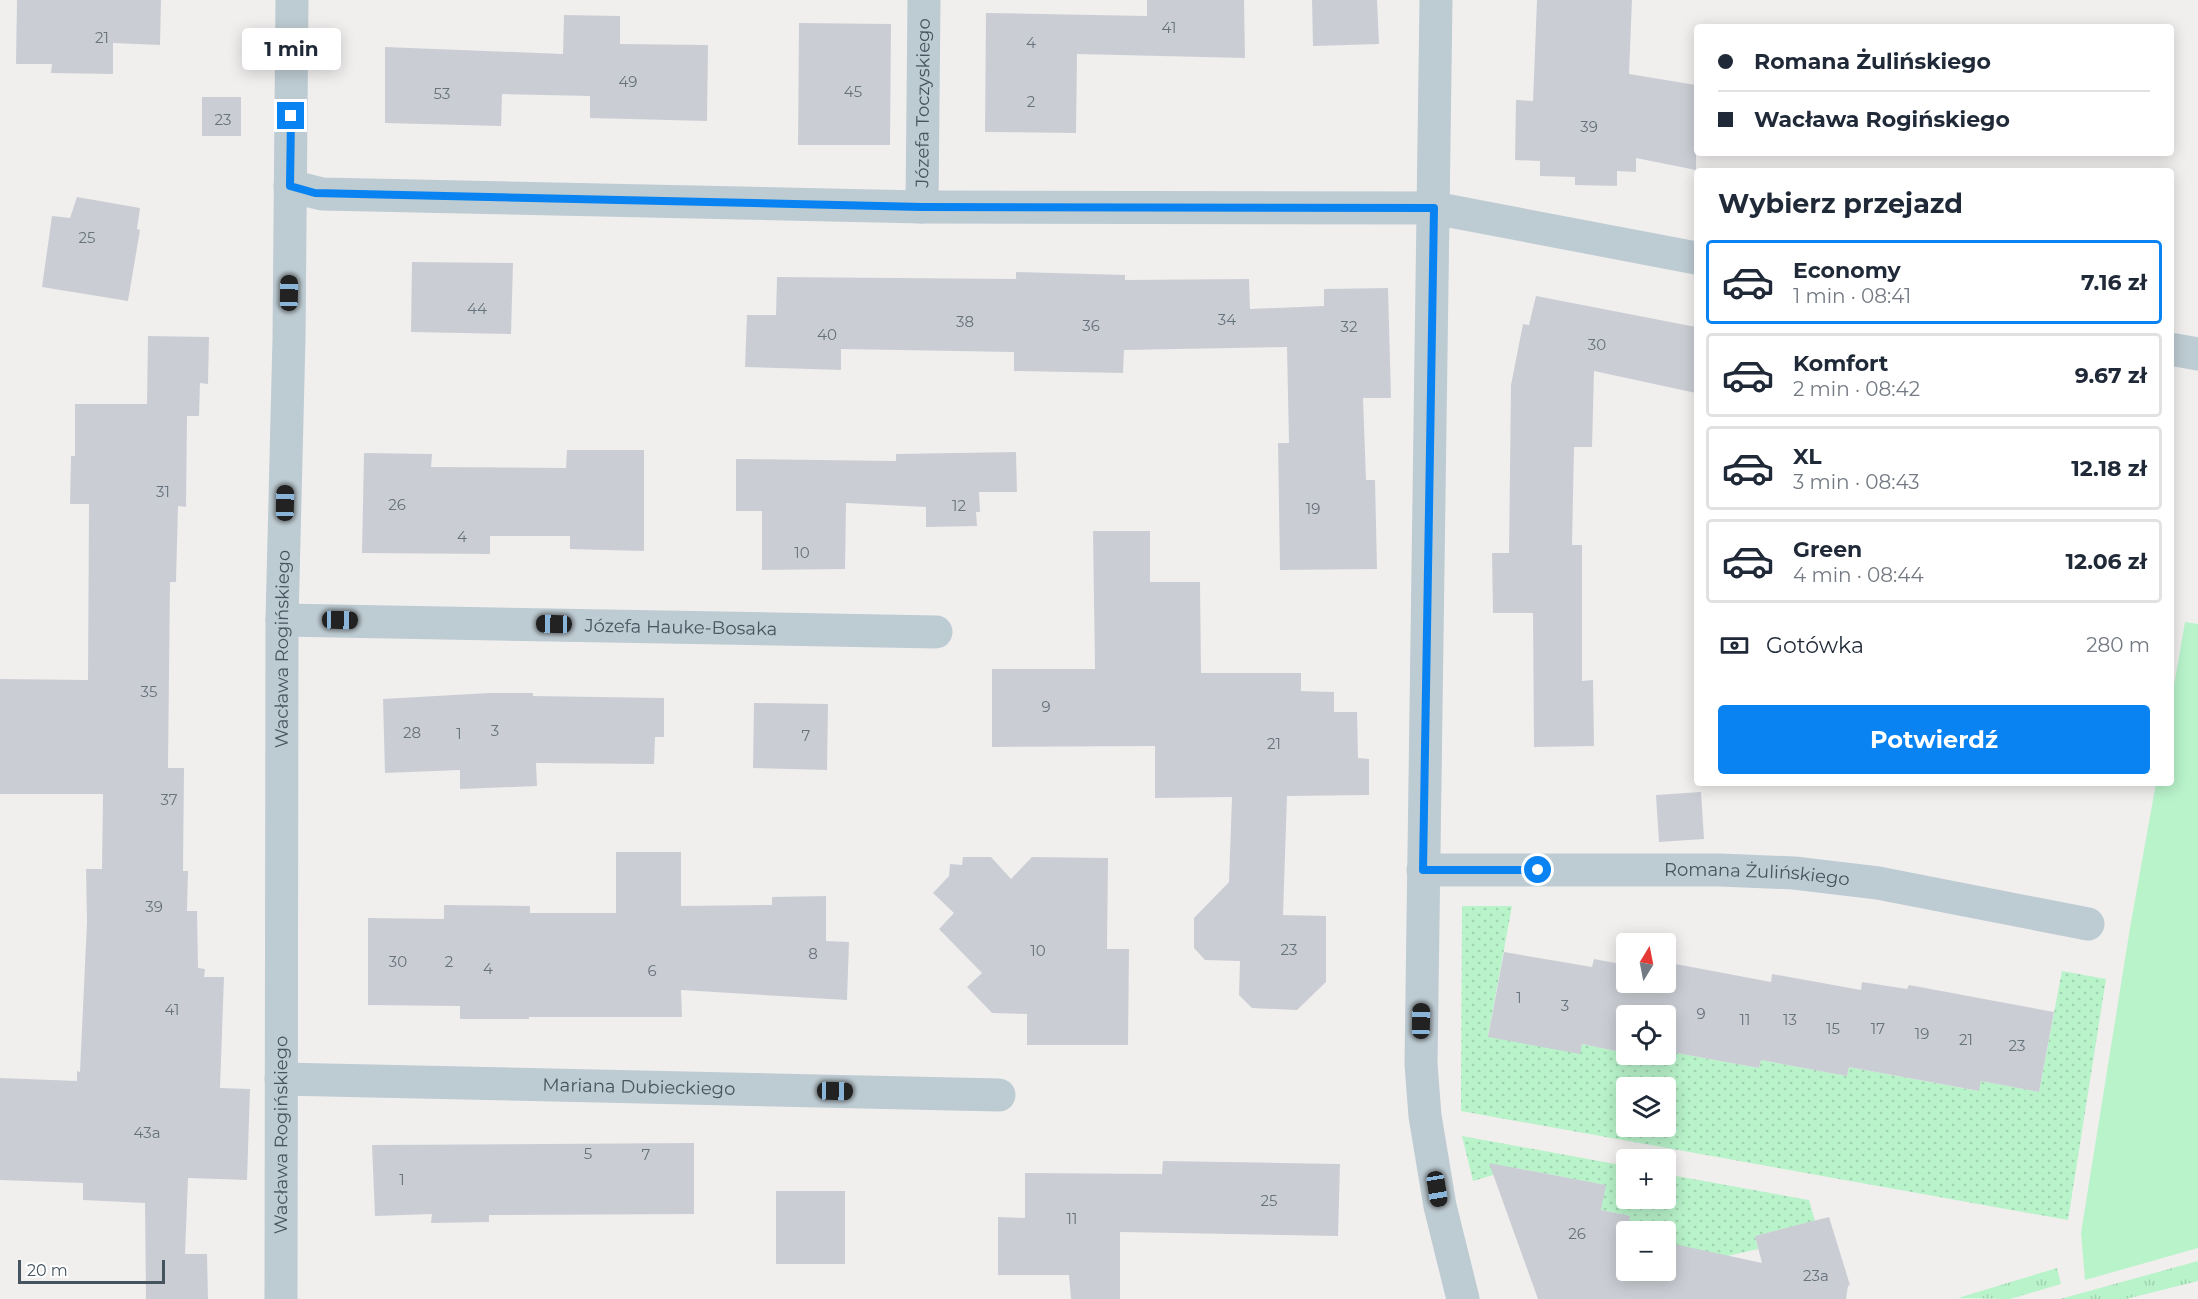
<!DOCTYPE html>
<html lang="pl">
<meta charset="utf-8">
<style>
body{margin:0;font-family:Montserrat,sans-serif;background:#f2f2f3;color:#1f2937;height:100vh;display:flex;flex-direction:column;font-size:22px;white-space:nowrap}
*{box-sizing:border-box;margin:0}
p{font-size:20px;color:#747a83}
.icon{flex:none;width:33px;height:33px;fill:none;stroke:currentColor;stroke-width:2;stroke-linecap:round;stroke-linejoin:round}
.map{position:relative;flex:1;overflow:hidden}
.side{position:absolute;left:1694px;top:168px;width:480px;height:618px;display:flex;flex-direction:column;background:#fff;border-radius:6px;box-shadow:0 3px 15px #0003}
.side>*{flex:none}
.guide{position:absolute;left:1694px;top:24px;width:480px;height:132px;border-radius:6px;box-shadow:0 3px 15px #0003;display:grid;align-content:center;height:132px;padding:0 24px;background:#fff}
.needle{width:39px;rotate:10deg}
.controls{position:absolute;left:1616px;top:933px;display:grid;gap:12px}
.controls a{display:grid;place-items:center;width:60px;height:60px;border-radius:6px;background:#fff;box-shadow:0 3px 15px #0003;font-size:30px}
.scale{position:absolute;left:18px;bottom:15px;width:147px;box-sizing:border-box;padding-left:6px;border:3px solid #45545e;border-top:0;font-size:16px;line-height:21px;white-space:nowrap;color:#45545e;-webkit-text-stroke:4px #fff;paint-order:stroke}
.end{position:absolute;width:27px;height:27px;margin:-14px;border:8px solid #0883f1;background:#fff;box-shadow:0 0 0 3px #fff}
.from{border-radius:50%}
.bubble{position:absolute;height:42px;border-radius:6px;background:#fff;box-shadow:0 3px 15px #0003;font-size:20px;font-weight:700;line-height:42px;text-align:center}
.car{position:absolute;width:18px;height:36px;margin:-18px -9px;border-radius:8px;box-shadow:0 0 4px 2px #0007;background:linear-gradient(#222 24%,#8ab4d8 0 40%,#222 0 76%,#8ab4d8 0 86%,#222 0)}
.guide b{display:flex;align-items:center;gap:21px;height:57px;font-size:22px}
.guide b+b{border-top:2px solid #e0e1e3}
.guide i{width:15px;height:15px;background:#1f2937}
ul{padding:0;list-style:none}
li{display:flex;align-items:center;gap:18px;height:84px;margin:0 12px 9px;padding:0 12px;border:3px solid #e0e1e3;border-radius:6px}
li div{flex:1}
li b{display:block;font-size:22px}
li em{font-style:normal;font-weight:700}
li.active{border-color:#0883f1}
li>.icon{width:54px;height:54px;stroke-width:1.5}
h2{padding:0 24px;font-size:27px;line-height:72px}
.pay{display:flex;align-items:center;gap:15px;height:66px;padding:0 24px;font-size:22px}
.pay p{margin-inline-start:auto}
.cta{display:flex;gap:12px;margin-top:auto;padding:12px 24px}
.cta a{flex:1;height:69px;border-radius:6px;background:#0883f1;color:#fff;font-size:24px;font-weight:700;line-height:69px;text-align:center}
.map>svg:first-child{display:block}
.grass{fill:url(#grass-tufts)}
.park{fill:#b8f3ca}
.garden{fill:url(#garden-dots);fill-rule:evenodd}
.building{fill:#caced4}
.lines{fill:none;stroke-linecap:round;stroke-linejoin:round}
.street{stroke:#bdcbd2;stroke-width:33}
.route{stroke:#0883f1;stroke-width:8}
.labels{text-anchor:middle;stroke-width:4.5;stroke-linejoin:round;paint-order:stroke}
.number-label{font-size:15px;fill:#66727c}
.street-label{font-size:18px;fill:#45545e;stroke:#fff}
</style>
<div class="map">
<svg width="2198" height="1299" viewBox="0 0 2198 1299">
<defs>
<pattern id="grass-tufts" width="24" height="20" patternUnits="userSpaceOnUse" patternTransform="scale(1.5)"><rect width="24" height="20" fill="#b8f3ca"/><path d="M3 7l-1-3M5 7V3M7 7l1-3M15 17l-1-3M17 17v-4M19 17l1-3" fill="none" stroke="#a0d2b0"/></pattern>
<pattern id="garden-dots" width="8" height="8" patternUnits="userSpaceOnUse" patternTransform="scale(1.5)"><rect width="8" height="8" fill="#b8f3ca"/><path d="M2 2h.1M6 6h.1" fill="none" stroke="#a0d2b0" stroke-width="1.8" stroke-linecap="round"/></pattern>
</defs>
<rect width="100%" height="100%" fill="#f1eeee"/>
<g class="grass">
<polygon points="2198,1261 2198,1281 2126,1299 2060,1299"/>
<polygon points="2057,1268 2061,1284 2010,1299 1958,1298"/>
</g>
<polygon class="park" points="2185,622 2198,624 2198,1248 2085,1280 2081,1233 2130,928 2156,783 2170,783 2171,703"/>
<g class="garden">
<path d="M1462,906H1512L1488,1036L1582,1044L1626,1053V1054L1669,1061L1671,1052L1759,1068L1761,1060L1847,1076L1849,1067L1978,1091L1981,1081L2039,1092L2062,971L2106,979L2068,1220L1461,1111ZM1626,1088H1665V1126H1626Z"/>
<polygon points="1462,1136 1626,1166 1626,1198 1665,1198 1665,1174 1809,1200 1815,1221 1755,1236 1758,1249 1671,1269 1675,1244 1665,1242 1665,1232 1627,1231 1630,1216 1601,1210 1605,1185 1516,1168 1473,1181"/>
</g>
<g class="building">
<polygon points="17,0 161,0 160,45 113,43 113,74 51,73 52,64 16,64"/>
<polygon points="1147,0 1244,0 1245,58 1077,54 1076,133 985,132 986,13 1147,16"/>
<polygon points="1312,0 1377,0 1379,44 1313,46"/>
<polygon points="1537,0 1632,0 1629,74 1696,85 1696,170 1636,158 1636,172 1617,171 1617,186 1575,185 1575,177 1540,176 1540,161 1515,160 1516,100 1533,101"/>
<polygon points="564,15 620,16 620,44 708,45 707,121 590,118 590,96 502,94 501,126 385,123 385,47 563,54"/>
<polygon points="799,23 891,24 890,145 798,145"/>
<rect x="202" y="97" width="39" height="39"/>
<polygon points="77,197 140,208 137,229 140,230 128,301 42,287 52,216 70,218"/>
<polygon points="412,262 513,263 511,334 411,332"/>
<polygon points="1016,272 1125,275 1125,280 1249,279 1250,309 1324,306 1324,289 1388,288 1391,398 1363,398 1366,480 1375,480 1377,569 1280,570 1278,443 1289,443 1287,347 1124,350 1123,373 1014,371 1014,352 841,349 841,370 745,367 747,315 776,315 777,277 1016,279"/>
<polygon points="1536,296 1696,327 1696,393 1594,371 1592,447 1574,447 1572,545 1582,545 1582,681 1593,680 1594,746 1534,747 1533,613 1493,613 1492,553 1509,553 1511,385 1523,324 1529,325"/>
<polygon points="148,336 209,337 208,384 200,383 199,416 187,416 186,507 178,506 176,582 170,582 168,768 184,768 183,871 188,871 187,911 197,911 198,968 205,969 204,977 224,977 220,1088 250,1089 247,1180 188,1178 185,1254 207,1254 208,1299 146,1299 145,1203 83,1200 83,1183 0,1180 0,1078 77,1081 77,1071 80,1072 87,922 86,869 102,869 103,794 0,794 0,679 88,680 89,504 70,504 71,456 75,456 75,404 147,404"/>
<polygon points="567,450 644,450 644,551 570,549 570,536 490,536 490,554 362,553 364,453 432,454 431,467 566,468"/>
<polygon points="1016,452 1017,492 979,492 980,512 976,512 977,526 926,527 926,507 846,503 845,569 762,570 762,511 736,511 736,459 896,461 896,454"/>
<polygon points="1093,531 1150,531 1150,582 1200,582 1201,673 1301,673 1301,691 1334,692 1334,712 1357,712 1358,758 1369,759 1369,795 1287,796 1283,915 1326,916 1326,982 1297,1010 1252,1008 1239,995 1240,961 1205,960 1194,948 1194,918 1229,882 1232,797 1155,798 1155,746 992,747 992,669 1095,669"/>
<polygon points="489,693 533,693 533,696 664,698 664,737 655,737 654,764 536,763 537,786 460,789 460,770 385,773 383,699"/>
<polygon points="754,703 828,704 827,770 753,768"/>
<polygon points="1701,792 1704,839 1659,842 1656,795"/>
<polygon points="616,852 681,852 681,906 772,905 772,897 826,896 826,941 849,942 847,1000 681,990 682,1017 529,1017 529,1019 460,1019 460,1006 368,1005 368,918 444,919 444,905 530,906 530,913 616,913"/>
<polygon points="963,857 991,857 1011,879 1032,857 1108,858 1107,949 1129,949 1128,1045 1027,1045 1027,1014 992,1013 967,987 982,973 939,929 954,913 933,893 949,876 950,864 962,865"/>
<polygon points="1504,952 1592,967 1594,959 1626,965 1626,982 1665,982 1665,962 1771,982 1772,974 1861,990 1862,982 1907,989 1909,985 2054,1012 2039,1092 1981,1081 1979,1091 1849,1067 1847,1076 1761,1060 1759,1068 1671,1052 1670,1061 1636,1054 1665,1054 1665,1016 1626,1016 1626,1053 1582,1044 1580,1054 1488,1037"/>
<polygon points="694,1143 694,1214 489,1215 489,1222 431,1223 432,1214 375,1216 372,1145"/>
<polygon points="1163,1161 1340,1164 1338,1236 1120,1232 1120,1299 1071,1299 1069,1275 998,1275 998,1217 1025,1218 1025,1173 1162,1174"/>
<polygon points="1489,1163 1606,1185 1601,1210 1630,1216 1626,1232 1626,1270 1665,1270 1665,1242 1762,1263 1755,1236 1829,1217 1850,1285 1848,1286 1846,1299 1538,1299"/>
<rect x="776" y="1191" width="69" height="73"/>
</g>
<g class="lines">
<g class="street">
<polyline points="1436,0 1421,1064 1425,1116 1440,1206 1463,1299"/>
<polyline points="290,186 322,194 922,207 1434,208 1696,258"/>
<path id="s1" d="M922,207L924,0"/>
<polyline points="2170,349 2198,354"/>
<path id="s2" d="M282,620L936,632"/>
<path id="s3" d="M1423,870H1720L1794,873L1878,883L2088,924"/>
<path id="s4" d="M281,1079L999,1095"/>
<path id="s5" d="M281,1299L282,620L289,338L292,0"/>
</g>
</g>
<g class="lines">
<polyline class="route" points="291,116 290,186 315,193 922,207 1434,208 1423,870 1538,870"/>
</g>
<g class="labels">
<g class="number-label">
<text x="1169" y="33">41</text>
<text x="102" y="43">21</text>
<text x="1031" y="48">4</text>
<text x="628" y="87">49</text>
<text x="853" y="97">45</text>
<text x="442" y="99">53</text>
<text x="1031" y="107">2</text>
<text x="223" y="125">23</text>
<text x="1589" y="132">39</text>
<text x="87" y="243">25</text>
<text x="477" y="314">44</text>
<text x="1227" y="325">34</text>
<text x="965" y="327">38</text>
<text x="1091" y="331">36</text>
<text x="1349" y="332">32</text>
<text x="827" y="340">40</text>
<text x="1597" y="350">30</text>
<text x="163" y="497">31</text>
<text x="397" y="510">26</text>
<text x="959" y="511">12</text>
<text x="1313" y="514">19</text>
<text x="462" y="542">4</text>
<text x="802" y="558">10</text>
<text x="149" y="697">35</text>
<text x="1046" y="712">9</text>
<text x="495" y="736">3</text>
<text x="412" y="738">28</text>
<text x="459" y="739">1</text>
<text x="806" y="741">7</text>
<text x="1274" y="749">21</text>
<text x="169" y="805">37</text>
<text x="154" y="912">39</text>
<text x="1289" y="955">23</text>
<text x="1038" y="956">10</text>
<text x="813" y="959">8</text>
<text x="398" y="967">30</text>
<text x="449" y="967">2</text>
<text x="488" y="974">4</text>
<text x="652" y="976">6</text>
<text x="1519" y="1003">1</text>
<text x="1565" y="1011">3</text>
<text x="172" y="1015">41</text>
<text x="1701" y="1019">9</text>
<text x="1745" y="1025">11</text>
<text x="1790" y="1025">13</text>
<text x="1833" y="1034">15</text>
<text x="1878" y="1034">17</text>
<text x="1922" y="1039">19</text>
<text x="1966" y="1045">21</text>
<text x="2017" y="1051">23</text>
<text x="147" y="1138">43a</text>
<text x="588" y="1159">5</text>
<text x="646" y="1160">7</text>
<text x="402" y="1185">1</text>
<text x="1269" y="1206">25</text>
<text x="1072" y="1224">11</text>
<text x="1577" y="1239">26</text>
<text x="1816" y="1281">23a</text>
</g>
<g class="street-label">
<text dy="6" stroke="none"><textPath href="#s1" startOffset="104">Józefa Toczyskiego</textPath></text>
<text dy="6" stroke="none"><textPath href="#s2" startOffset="399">Józefa Hauke-Bosaka</textPath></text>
<text dy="6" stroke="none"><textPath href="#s5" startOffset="650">Wacława Rogińskiego</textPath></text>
<text dy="6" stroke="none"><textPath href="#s3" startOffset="334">Romana Żulińskiego</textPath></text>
<text dy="6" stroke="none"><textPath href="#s4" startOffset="358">Mariana Dubieckiego</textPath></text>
<text dy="6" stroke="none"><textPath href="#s5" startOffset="164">Wacława Rogińskiego</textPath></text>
</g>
</g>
</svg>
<div class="controls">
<a><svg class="needle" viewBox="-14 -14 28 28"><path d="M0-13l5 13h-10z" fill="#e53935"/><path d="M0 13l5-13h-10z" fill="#747a83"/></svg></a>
<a><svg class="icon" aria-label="locate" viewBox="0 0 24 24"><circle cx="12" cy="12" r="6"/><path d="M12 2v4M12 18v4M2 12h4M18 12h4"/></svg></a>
<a><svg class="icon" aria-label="layers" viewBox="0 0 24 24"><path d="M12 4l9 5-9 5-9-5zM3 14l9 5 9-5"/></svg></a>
<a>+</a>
<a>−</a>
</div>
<div class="scale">20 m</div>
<i class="end from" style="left:1538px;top:870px"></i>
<i class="end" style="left:291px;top:116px"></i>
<div class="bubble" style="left:242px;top:28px;width:99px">1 min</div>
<i class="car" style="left:289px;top:293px;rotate:1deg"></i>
<i class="car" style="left:285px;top:503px;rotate:1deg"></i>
<i class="car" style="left:340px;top:620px;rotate:91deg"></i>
<i class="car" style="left:554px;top:624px;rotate:271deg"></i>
<i class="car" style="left:1421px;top:1021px;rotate:1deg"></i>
<i class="car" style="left:835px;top:1091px;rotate:91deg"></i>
<i class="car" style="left:1437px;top:1189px;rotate:171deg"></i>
<div class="guide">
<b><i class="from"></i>Romana Żulińskiego</b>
<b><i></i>Wacława Rogińskiego</b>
</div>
<section class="side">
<h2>Wybierz przejazd</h2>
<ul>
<li class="active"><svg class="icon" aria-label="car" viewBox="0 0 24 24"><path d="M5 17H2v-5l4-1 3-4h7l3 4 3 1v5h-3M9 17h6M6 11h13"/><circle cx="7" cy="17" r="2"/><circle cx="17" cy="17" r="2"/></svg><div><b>Economy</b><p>1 min · 08:41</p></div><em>7.16 zł</em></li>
<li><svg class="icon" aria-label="car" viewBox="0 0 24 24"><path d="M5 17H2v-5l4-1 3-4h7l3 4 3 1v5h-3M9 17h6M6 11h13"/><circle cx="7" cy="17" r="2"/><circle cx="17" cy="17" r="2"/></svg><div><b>Komfort</b><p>2 min · 08:42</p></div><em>9.67 zł</em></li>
<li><svg class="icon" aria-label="car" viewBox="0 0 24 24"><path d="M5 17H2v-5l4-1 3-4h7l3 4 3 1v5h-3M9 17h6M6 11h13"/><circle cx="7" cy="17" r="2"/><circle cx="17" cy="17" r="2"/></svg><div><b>XL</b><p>3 min · 08:43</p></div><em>12.18 zł</em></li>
<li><svg class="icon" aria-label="car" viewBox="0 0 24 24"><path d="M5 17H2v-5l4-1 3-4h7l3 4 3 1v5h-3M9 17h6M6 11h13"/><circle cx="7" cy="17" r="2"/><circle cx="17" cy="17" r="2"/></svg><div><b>Green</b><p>4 min · 08:44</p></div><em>12.06 zł</em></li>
</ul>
<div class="pay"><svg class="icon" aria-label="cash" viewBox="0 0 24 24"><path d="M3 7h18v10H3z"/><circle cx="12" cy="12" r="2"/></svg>Gotówka<p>280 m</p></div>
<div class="cta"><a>Potwierdź</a></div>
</section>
</div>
